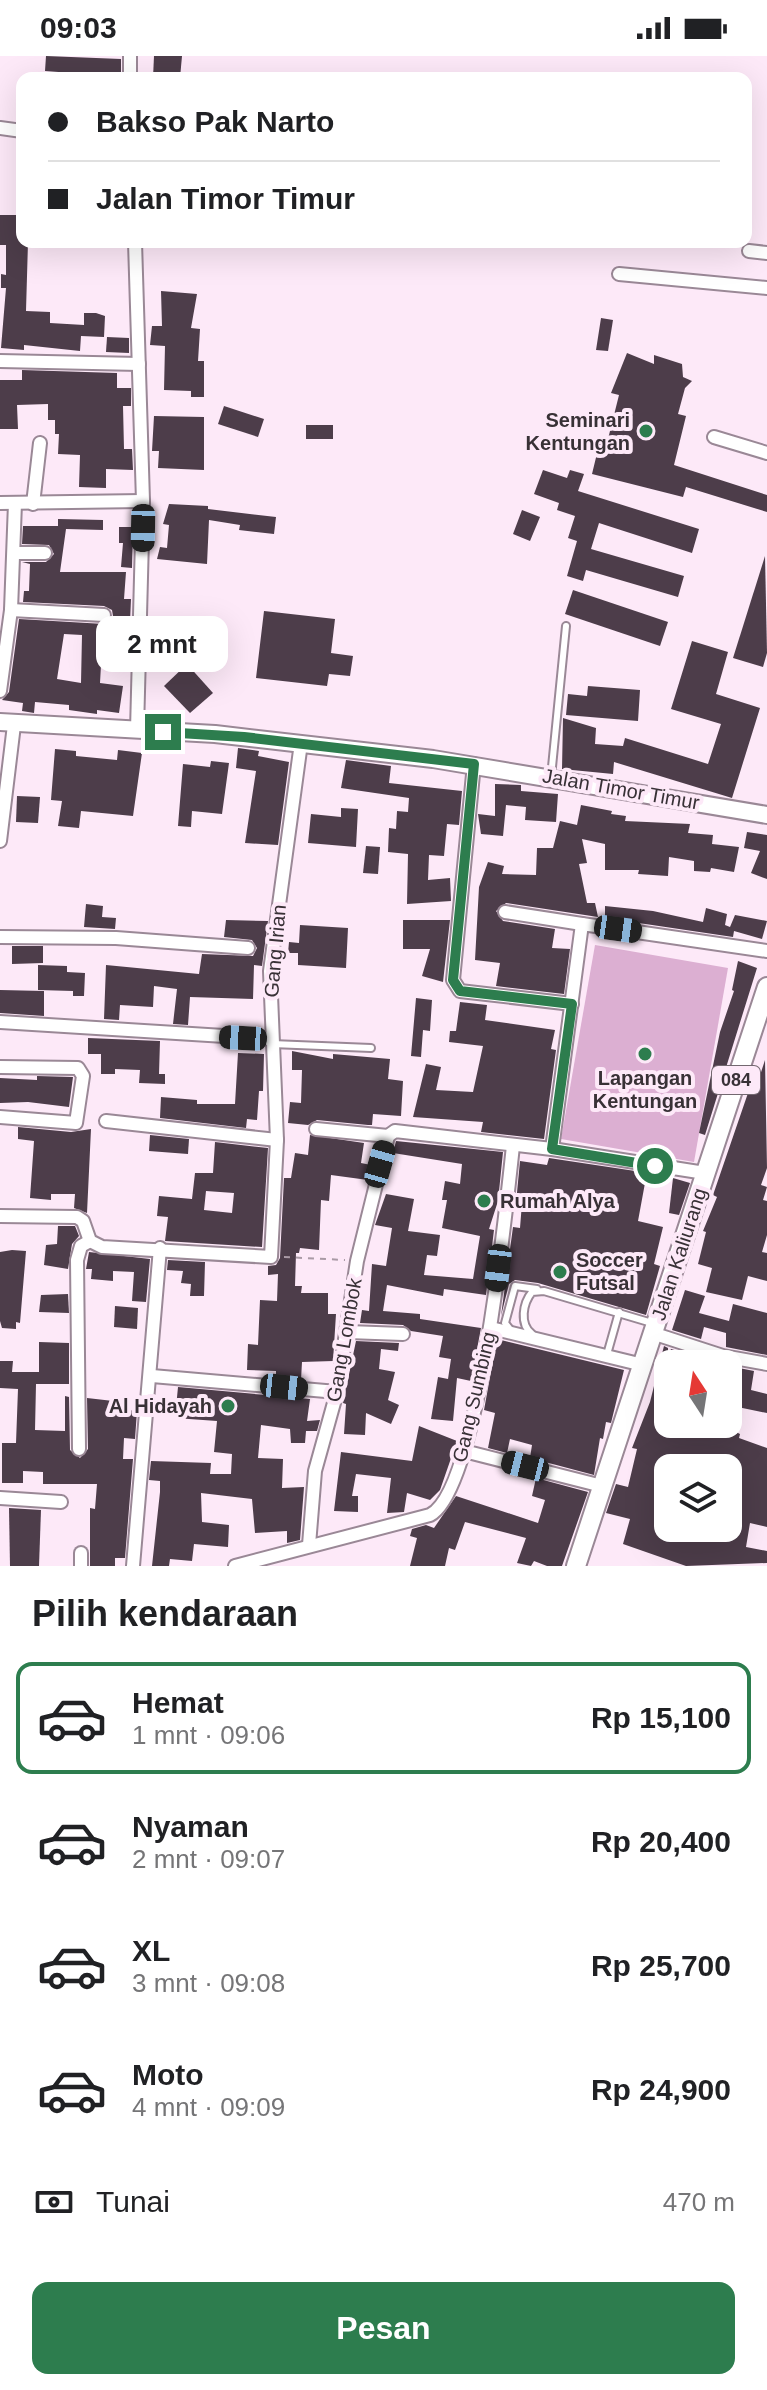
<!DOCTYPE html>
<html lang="id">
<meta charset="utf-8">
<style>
body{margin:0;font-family:Helvetica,sans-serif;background:#f2f2f2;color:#202124;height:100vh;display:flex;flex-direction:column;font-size:30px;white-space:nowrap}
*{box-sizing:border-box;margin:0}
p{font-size:26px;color:#757577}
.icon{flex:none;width:44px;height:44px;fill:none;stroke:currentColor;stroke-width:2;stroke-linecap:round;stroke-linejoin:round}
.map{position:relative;height:1510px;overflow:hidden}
.sheet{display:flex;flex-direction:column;background:#fff;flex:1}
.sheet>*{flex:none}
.banner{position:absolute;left:16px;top:16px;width:736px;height:176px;border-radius:16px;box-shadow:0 8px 32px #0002;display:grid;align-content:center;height:176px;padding:0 32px;background:#fff}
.needle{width:52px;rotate:348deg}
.tools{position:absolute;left:654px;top:1294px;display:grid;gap:16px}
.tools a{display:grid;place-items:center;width:88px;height:88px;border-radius:16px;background:#fff;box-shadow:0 8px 32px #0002;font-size:40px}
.end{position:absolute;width:36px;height:36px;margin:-18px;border:10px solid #2d7d4e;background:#fff;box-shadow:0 0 0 4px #fff}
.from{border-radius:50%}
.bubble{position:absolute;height:56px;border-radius:16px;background:#fff;box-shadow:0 8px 32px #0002;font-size:26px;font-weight:700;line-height:56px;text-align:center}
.car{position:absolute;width:24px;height:48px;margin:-24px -12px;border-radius:10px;box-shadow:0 0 6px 2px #0007;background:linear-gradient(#222 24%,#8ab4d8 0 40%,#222 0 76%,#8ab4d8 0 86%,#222 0)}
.banner b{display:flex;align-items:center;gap:28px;height:76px;font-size:30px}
.banner b+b{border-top:2px solid #e0e0e0}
.banner i{width:20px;height:20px;background:#202124}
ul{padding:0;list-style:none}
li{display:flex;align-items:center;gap:24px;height:112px;margin:0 16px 12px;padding:0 16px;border:4px solid transparent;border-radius:16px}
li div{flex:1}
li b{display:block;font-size:30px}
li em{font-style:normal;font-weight:700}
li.current{border-color:#2d7d4e}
li>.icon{width:72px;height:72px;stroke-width:1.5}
h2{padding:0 32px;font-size:36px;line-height:96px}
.pay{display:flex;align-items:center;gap:20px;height:88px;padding:0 32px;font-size:30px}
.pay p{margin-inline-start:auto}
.cta{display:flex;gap:16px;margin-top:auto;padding:16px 32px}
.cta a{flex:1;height:92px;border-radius:16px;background:#2d7d4e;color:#fff;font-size:32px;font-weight:700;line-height:92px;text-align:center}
.status{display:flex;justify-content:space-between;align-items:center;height:56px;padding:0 40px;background:#fff;direction:ltr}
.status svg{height:22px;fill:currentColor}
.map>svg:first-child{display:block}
.green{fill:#dcafd2}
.building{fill:#4d3d4a;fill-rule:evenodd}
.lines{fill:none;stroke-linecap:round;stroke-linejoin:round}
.lane-casing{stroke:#9a8896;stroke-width:10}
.street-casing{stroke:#9a8896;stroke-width:16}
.secondary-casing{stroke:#9a8896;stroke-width:20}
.primary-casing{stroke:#9a8896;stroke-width:22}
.path{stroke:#a99aa5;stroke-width:2;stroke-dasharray:6 6;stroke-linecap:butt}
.lane{stroke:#fff;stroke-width:6}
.street{stroke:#fff;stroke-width:12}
.secondary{stroke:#fff;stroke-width:16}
.primary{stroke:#fff;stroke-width:18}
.route{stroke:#2d7d4e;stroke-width:10}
.poi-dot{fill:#2d7d4e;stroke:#fde9f8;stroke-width:3}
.labels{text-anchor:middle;stroke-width:8;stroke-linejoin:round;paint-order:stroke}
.shield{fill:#fde9f8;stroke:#736870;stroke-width:2}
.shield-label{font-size:18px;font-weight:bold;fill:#383136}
.poi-label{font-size:20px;font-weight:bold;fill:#383136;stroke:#fde9f8;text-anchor:end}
.street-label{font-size:20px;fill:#383136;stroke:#fde9f8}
</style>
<div class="status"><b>09:03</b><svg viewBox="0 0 49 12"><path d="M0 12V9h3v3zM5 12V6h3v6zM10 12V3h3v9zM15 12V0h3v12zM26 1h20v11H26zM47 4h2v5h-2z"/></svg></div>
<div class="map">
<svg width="767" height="1510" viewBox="0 0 767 1510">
<rect width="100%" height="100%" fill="#fde9f8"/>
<polygon class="green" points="595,889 728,912 694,1106 561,1083"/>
<g class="building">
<polygon points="46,0 121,3 121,19 117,22 71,22 72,17 45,15"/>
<polygon points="154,0 182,0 180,22 153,22"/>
<polygon points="0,159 17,159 17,169 22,169 22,186 28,186 26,255 50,256 50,267 84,269 84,257 96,257 105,260 104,281 81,280 80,295 24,289 24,294 1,292 6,232 1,232 1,218 6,219 6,189 0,189"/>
<polygon points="161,235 197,238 191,272 200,273 198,305 204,305 204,341 191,341 191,335 164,334 165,290 150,289 152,270 162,270"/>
<polygon points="601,262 613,264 608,295 596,294"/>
<polygon points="107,281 129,282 129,297 106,296"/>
<polygon points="627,297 654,308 654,299 682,308 683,321 692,325 685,332 678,358 686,360 674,409 767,439 767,456 686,431 683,441 592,418 600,385 607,387 619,339 611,337"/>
<polygon points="22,314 117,317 117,332 131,332 131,350 123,350 124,393 132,393 133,414 106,413 106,432 79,431 80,399 58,398 59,378 55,378 55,364 48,364 48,348 17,349 18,373 0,373 0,324 22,324"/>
<polygon points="224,350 264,363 258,381 218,368"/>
<polygon points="154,360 204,361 204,414 158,412 159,395 152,395"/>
<rect x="306" y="369" width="27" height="14"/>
<polygon points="543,414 567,422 570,414 584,418 578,435 699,473 692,497 599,467 591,493 684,520 678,541 586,514 583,525 567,520 577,485 568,482 575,460 557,454 559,447 534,438"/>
<polygon points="169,448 208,450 208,453 276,461 274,478 239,474 240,469 209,464 207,508 157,503 160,491 167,492 169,469 163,468"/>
<polygon points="522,454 540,461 530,485 513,478"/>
<path d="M58,463L103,464V474L66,473L60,516H126L124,543H131L128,610L101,609L100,627L123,630L119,657L97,654V658L69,654V649L35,646L34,657L22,655L23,647L2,644L9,636L19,563L104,568L113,560L112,554L104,550L23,546L24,535H29L30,508L22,506H46L54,498L49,489L22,488L23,470H58ZM64,578L82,579L81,627L57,623Z"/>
<polygon points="119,471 133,471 132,512 121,511 123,487 119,487"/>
<polygon points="765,500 767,597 763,611 733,602"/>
<polygon points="573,534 668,566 660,590 565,558"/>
<polygon points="264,555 335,563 331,597 353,600 350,620 329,618 327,630 256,622"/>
<polygon points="193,572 218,576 216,589 191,586"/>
<polygon points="692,585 728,596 716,638 760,652 732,742 614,706 613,718 562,713 563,662 596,672 595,688 623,690 625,682 708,708 721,668 671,653"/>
<polygon points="187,608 213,637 190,657 164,630"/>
<polygon points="588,630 640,634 638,665 566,659 568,638 587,640"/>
<polygon points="238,692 259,695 258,700 289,706 278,789 245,787 256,715 236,712"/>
<polygon points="55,693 76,695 76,700 117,704 118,694 142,697 133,760 81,755 79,772 58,770 62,745 51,744"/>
<polygon points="346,704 391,710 389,727 462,735 459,769 447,768 444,800 429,799 428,824 450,822 451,845 407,848 408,798 388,796 389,772 396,773 397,755 408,756 409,742 341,732"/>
<polygon points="211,705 229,707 222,758 192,755 191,771 178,770 183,708 210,711"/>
<polygon points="495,728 521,729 521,735 558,738 556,766 525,764 526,751 506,749 503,780 481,778 478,758 495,760"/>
<polygon points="17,740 40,741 38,767 16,766"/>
<polygon points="581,749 612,755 611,758 626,760 625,765 690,768 688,777 713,779 712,788 739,791 734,816 711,812 710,816 694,815 694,805 669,801 668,820 638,818 639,814 605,814 605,788 582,783 587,807 579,808 587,847 595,847 598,861 506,847 496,855 503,865 555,873 552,892 570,893 564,938 496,930 500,907 475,904 479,831 488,806 504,810 502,818 536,819 537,792 553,792 560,765 577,769"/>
<polygon points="341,752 358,753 356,791 308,787 311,758 341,761"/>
<polygon points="747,776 767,779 767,823 751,817 760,795 744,792"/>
<polygon points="366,790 380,791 378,818 363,817"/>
<polygon points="86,848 103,850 102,861 116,862 115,873 84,871"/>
<polygon points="605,850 653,855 703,866 706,852 727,858 725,869 730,871 735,859 767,865 762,883 734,875 733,881 605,862"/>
<polygon points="226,864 268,865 262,910 254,909 253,943 190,941 188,969 173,968 177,933 154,930 153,951 120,949 119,964 104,963 106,909 199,918 202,898 253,900 257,892 252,884 224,881"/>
<polygon points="403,864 450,864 443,926 422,920 430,893 403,893"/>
<polygon points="300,869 348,872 346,912 298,909 298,897 288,897 289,886 299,887"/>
<polygon points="12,890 43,890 43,907 12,908"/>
<polygon points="738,905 757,912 705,1079 699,1077 720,976 734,935 732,934"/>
<polygon points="38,909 67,910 67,916 85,917 84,940 73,940 73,935 38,934"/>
<polygon points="0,934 44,935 44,960 0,957"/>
<polygon points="416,942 432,944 430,975 423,974 421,1001 411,1000"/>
<polygon points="460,946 487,949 485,964 555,974 551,993 556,994 544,1083 481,1076 483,1066 413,1061 426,1008 441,1011 436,1034 473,1036 483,990 449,986 450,975 456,975"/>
<polygon points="88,982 160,985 159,1018 165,1018 165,1028 139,1027 140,1014 115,1013 115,1018 101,1018 101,998 88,998"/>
<polygon points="292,995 333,1003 333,998 390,1003 388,1023 403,1025 401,1060 373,1058 372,1069 368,1069 317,1064 308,1069 288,1067 290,1046 301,1047 302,1014 292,1014"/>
<polygon points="238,997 264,998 263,1035 259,1035 257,1064 247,1063 246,1072 160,1062 161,1041 197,1044 197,1048 235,1048"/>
<polygon points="765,1004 767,1112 761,1129 767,1131 763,1144 767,1145 767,1179 762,1196 767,1197 767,1225 748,1220 742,1244 706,1236 712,1212 698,1208 706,1176 703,1175 717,1141 713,1139 748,1037 754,1038"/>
<polygon points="37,1020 73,1021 69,1051 28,1046 0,1047 0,1022 37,1024"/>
<polygon points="18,1071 71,1076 91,1073 87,1157 74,1152 75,1138 51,1138 51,1144 30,1142 34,1085 18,1083"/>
<polygon points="150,1079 189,1083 188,1098 149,1095"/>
<polygon points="310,1079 364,1087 361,1107 371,1109 368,1124 331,1119 329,1145 321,1144 319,1194 300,1192 299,1197 296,1197 295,1230 302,1230 301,1237 328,1237 328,1258 336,1258 333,1305 302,1306 301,1324 276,1322 276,1315 247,1314 248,1288 258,1289 260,1244 277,1245 278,1218 268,1219 268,1210 276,1209 280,1202 284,1122 291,1122 295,1097 308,1099"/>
<polygon points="396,1085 503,1096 498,1145 489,1173 494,1174 486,1239 444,1233 443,1240 387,1229 383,1255 420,1258 420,1263 481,1272 471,1325 457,1322 453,1365 431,1363 438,1321 448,1323 451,1303 439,1301 443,1280 411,1275 403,1269 360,1267 362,1254 369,1255 372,1208 386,1210 392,1172 375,1169 386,1138 414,1143 408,1175 440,1179 437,1200 427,1199 424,1219 473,1223 480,1180 442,1172 447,1144 442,1144 445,1125 460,1128 462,1108 393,1097"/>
<path d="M215,1086L268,1092L262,1191L165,1185L168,1161L157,1160L159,1140L192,1143L195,1117H213ZM206,1135L234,1137L232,1157L204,1154Z"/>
<polygon points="549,1102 655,1118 652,1129 645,1127 638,1165 663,1171 654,1208 660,1210 646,1259 538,1227 515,1224 509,1228 501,1260 513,1171 520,1172 522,1147 516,1147 520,1105 547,1109"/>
<polygon points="673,1122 690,1127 679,1159 669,1157"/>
<polygon points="58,1170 75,1170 79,1180 72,1188 68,1213 44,1209 46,1189 57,1188"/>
<polygon points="12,1194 26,1195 20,1267 16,1266 16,1273 2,1272 0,1265 0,1196"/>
<polygon points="89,1196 150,1203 146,1246 132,1245 134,1216 113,1215 113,1225 91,1223 92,1213 86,1213"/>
<polygon points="168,1204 205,1206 204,1240 190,1240 191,1228 181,1227 183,1215 167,1214"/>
<polygon points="685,1234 705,1240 699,1257 729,1265 733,1248 767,1257 767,1299 726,1291 726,1277 704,1271 701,1283 672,1274"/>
<polygon points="68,1238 69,1257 39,1256 41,1239"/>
<polygon points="115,1250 138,1252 137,1273 114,1271"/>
<polygon points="497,1283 624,1314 611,1367 606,1366 603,1383 600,1382 594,1419 530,1402 532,1389 510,1383 507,1397 488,1392 495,1357 484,1354"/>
<polygon points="356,1285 399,1287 398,1295 381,1293 379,1313 395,1316 388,1344 399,1349 391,1368 366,1357 365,1379 344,1378 346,1348 343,1347"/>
<polygon points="39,1286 69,1287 69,1328 36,1328 35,1374 65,1375 65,1340 69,1341 70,1394 80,1402 88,1393 87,1342 122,1346 121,1353 137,1355 135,1383 124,1382 123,1403 133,1403 125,1502 115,1502 115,1510 90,1510 90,1452 95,1453 97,1428 43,1428 43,1416 23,1415 23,1427 2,1427 2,1387 16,1387 18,1333 0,1332 0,1305 13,1305 12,1316 39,1316"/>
<path d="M664,1290L668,1292V1301L671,1293L718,1308H668V1368L726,1371L740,1378L739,1382L767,1392V1471L750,1467L746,1491L767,1495V1507L686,1510L623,1488L630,1463L606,1457L616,1428L628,1431L637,1393L632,1392L650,1346ZM668,1412H728V1477L706,1472H668Z"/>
<polygon points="739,1312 754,1315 751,1334 767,1338 767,1357 728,1349 728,1323 737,1324"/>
<polygon points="178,1331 310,1343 307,1365 320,1364 317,1375 306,1375 305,1387 291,1387 290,1373 261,1369 258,1402 283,1403 282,1432 304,1431 300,1484 287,1487 287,1475 255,1477 252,1443 201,1437 202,1466 229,1469 228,1491 194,1488 192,1505 170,1503 169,1510 152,1510 160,1436 160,1425 149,1424 151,1405 211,1407 210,1418 231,1418 232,1398 214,1396 217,1365 175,1362"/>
<polygon points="419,1370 457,1385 440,1434 430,1444 407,1437 404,1456 387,1457 391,1422 356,1418 352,1440 358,1440 358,1456 334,1455 341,1396 412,1405"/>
<polygon points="536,1422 588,1436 562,1510 547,1510 534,1505 531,1510 517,1507 526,1482 465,1466 455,1494 449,1492 445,1510 410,1510 417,1482 410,1480 412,1473 426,1469 434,1472 456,1440 538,1467 545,1444 532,1440"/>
<polygon points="9,1452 41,1454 39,1510 10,1510"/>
</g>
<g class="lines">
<g class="lane-casing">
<g id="lane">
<polyline points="551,721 566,570"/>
<polyline points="272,988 371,992"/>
<polyline points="509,1272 505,1267 515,1230 537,1233"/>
<path d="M532,1278C519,1268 523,1247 532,1236L544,1235L652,1267"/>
<polyline points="608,1295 619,1256"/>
</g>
</g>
<g class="street-casing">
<g id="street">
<polyline points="130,0 130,22"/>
<polyline points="0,72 22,75"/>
<polyline points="135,186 143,445 137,674"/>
<polyline points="749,195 767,197"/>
<polyline points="619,218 767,232"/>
<polyline points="0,305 139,308"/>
<polyline points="714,381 767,397"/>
<polyline points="0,447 143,445"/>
<polyline points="33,448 40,387"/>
<polyline points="14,497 45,497"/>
<polyline points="11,554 104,559"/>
<polyline points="0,635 11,554 15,447"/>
<polyline points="474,708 453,924 460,935 572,948"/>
<polyline points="0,785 14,669"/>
<polyline points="505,856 582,868"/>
<polyline points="0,881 116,882 248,892"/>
<polyline points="0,966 272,983"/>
<polyline points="0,1011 78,1012 83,1020 76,1067 0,1061"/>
<polyline points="106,1065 277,1084"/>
<polyline points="316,1073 388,1080"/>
<polyline points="388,1080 395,1075 552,1093 705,1117"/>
<polyline points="552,1093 582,868 767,895"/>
<polyline points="0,1160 77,1161 83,1165 90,1185 102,1191 271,1201 277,1084 270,915 301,687"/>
<polyline points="491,1272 643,1309"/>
<polyline points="348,1276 403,1278"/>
<polyline points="652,1277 723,1300 767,1308"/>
<polyline points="152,1320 337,1336"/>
<polyline points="79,1393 77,1204 81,1190 90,1185"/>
<polyline points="464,1395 602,1430"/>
<polyline points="0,1442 61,1446"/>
<polyline points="309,1489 315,1415 337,1336 357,1205 388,1080"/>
<polyline points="81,1497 81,1510"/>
<polyline points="133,1510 160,1192"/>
<path d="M235,1510L430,1459C479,1434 506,1152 513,1090"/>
</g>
</g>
<g class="secondary-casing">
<polyline id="secondary" points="0,666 215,678 433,703 767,759"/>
</g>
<g class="primary-casing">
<polyline id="primary" points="576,1510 767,931"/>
</g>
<polyline class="path" points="284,1201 345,1204"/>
<use href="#lane" class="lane"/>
<use href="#street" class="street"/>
<use href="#secondary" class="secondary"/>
<use href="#primary" class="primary"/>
</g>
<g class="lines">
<polyline class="route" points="163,676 244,681 474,708 453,924 460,935 572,948 552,1093 655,1110"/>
</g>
<g class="poi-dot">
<circle cx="646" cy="375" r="8"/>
<circle cx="645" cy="998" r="8"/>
<circle cx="484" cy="1145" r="8"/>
<circle cx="560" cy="1216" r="8"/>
<circle cx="228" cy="1350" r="8"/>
</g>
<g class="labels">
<rect class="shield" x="712" y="1010" width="48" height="28" rx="6"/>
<g class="shield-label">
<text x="736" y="1030">084</text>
</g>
<g class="poi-label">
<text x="630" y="371">Seminari<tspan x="630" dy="23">Kentungan</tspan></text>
<text x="645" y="1029" text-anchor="middle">Lapangan<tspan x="645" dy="23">Kentungan</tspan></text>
<text x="500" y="1152" text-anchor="start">Rumah Alya</text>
<text x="576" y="1211" text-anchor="start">Soccer<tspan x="576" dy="23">Futsal</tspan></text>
<text x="212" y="1357">Al Hidayah</text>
</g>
<g class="street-label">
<text transform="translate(621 733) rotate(10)" y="7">Jalan Timor Timur</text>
<text transform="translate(275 895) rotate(-85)" y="7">Gang Irian</text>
<text transform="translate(679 1198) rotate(-72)" y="7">Jalan Kaliurang</text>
<text transform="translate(344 1284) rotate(-80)" y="7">Gang Lombok</text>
<text transform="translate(474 1341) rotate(-77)" y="7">Gang Sumbing</text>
</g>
</g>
</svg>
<div class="tools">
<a><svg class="needle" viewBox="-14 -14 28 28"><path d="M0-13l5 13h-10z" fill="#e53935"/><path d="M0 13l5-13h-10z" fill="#757577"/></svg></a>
<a><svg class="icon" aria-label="layers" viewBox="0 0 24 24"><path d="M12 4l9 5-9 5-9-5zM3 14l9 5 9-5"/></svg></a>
</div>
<i class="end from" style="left:655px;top:1110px"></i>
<i class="end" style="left:163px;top:676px"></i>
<div class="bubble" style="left:96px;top:560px;width:132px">2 mnt</div>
<i class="car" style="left:143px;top:472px;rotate:181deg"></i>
<i class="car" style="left:618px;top:873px;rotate:98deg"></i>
<i class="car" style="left:243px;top:982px;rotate:273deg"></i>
<i class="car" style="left:380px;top:1108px;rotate:16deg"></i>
<i class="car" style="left:498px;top:1212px;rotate:187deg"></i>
<i class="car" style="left:284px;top:1331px;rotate:96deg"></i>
<i class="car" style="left:525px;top:1410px;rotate:284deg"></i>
<div class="banner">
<b><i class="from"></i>Bakso Pak Narto</b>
<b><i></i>Jalan Timor Timur</b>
</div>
</div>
<section class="sheet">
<h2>Pilih kendaraan</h2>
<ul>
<li class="current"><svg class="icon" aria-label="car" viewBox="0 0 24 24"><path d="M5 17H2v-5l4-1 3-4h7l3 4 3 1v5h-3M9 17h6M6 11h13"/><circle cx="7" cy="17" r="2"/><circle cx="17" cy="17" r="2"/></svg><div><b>Hemat</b><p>1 mnt · 09:06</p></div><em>Rp 15,100</em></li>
<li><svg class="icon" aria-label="car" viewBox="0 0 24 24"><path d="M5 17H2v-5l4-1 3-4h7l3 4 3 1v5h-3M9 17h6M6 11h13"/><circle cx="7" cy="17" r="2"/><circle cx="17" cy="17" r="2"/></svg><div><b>Nyaman</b><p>2 mnt · 09:07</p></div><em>Rp 20,400</em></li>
<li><svg class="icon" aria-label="car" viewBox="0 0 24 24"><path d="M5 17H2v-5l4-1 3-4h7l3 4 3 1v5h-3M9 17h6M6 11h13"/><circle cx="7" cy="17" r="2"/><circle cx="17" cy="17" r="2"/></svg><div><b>XL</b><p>3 mnt · 09:08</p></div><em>Rp 25,700</em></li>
<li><svg class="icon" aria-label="car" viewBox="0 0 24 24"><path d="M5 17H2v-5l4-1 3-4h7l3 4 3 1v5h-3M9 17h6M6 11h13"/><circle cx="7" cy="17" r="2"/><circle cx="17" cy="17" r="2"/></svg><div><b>Moto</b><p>4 mnt · 09:09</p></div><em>Rp 24,900</em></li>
</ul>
<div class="pay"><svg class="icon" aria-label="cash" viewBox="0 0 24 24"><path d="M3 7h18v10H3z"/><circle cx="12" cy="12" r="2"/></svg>Tunai<p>470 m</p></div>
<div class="cta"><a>Pesan</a></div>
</section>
